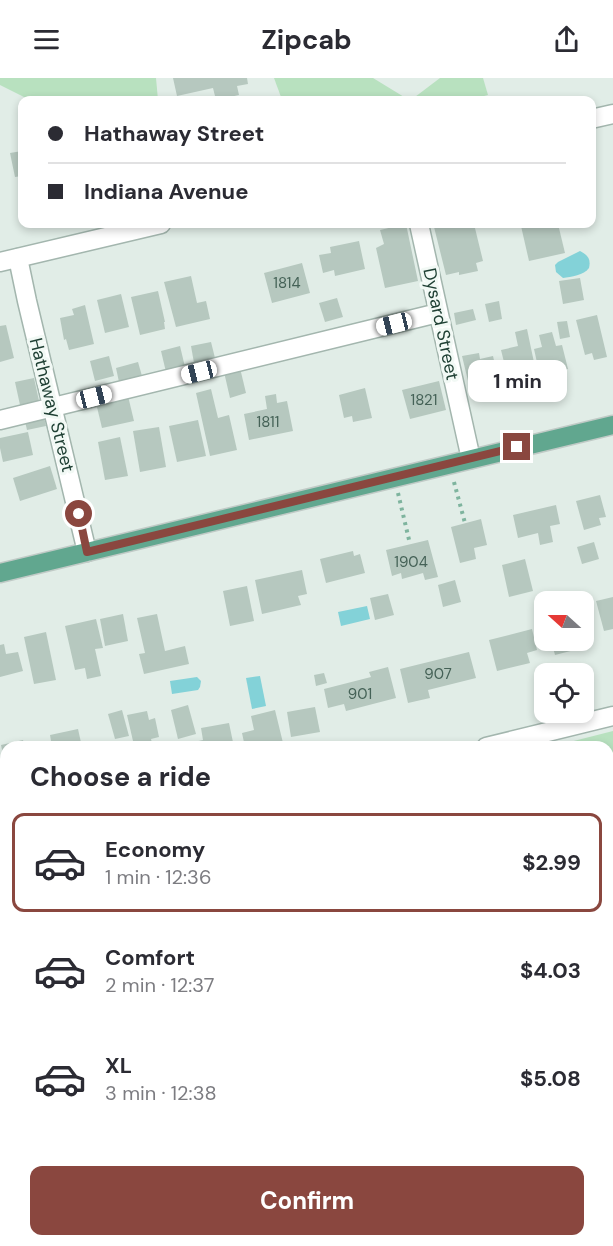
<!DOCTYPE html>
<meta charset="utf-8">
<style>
body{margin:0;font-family:"DM Sans",sans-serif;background:#f2f2f3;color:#2b2b33;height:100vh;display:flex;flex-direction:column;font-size:22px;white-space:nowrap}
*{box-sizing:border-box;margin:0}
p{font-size:20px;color:#7c7c81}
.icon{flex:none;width:33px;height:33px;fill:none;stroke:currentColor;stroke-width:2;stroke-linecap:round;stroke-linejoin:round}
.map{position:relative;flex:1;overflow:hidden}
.side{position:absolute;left:0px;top:663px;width:614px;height:506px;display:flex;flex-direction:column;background:#fff;border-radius:18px 18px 0 0;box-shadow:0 3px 9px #0003}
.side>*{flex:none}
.banner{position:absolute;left:18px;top:18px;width:578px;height:132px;border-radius:12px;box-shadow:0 3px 9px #0003;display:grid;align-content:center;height:132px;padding:0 30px;background:#fff}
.needle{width:39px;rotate:291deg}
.fabs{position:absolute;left:534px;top:513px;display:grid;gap:12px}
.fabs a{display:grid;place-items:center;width:60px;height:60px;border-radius:12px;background:#fff;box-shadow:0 3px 9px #0003;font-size:30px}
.end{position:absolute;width:27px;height:27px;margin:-14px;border:8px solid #8a473f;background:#fff;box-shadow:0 0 0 3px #fff}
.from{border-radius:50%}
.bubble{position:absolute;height:42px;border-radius:12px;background:#fff;box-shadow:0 3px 9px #0003;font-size:20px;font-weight:700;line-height:42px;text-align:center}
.car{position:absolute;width:18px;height:36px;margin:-18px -9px;border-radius:8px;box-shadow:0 0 4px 2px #0007;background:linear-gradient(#fff 24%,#345 0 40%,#fff 0 76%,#345 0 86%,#fff 0)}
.banner b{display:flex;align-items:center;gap:21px;height:57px;font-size:22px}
.banner b+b{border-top:2px solid #e1e1e2}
.banner i{width:15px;height:15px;background:#2b2b33}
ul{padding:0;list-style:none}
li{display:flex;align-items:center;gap:18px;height:99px;margin:0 12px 9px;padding:0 18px;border:3px solid transparent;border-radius:12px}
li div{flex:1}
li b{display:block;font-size:22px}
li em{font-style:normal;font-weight:700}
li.selected{border-color:#8a473f}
li>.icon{width:54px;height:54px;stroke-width:1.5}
h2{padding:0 30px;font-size:27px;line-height:72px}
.cta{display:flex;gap:12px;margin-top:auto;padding:12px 30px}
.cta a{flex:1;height:69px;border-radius:12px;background:#8a473f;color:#fff;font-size:24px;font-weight:700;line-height:69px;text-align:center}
header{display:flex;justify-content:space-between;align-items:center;height:78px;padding:0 30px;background:#fff;font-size:27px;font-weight:700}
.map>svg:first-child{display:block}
.green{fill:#b8e1bf}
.water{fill:#83d2d8}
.building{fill:#b6c8bf}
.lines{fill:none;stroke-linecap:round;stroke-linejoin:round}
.minor-casing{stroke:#a3b6ae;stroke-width:21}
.major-casing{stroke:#c0cac6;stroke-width:21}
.path{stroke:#7eb49e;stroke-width:4;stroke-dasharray:3 4.5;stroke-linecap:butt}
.minor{stroke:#fff;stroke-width:18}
.major{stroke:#61a78f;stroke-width:18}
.route{stroke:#8a473f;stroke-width:8}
.labels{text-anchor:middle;stroke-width:6;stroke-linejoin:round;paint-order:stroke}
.number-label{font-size:15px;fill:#456257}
.street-label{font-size:18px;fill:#1f4034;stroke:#f2f9f5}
</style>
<header><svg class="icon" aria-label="menu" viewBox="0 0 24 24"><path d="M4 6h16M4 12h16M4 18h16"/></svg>Zipcab<svg class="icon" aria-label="share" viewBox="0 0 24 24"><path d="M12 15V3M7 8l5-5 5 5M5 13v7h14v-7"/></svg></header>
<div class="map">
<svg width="613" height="1168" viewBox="0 0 613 1168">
<rect width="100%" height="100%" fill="#e1ede7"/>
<g class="green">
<polygon points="0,0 156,0 158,22 30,22 0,7"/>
<polygon points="274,0 373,0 409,22 284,22 281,19"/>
<polygon points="440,0 483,0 488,17 469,22 411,22"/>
<polygon points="613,653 613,959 608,957 608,669 550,669"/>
</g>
<g class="water">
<path d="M580,173C588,177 591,181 589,190C584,197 571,199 563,200L556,194L555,187L558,184Z"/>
<polygon points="367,528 370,541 341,548 338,534"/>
<polygon points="260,598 266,628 252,631 246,600"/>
<polygon points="197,599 201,603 200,609 198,612 172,616 170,603"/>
</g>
<g class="building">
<polygon points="173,0 247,0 248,6 237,8 239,17 216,22 213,10 177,18"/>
<polygon points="22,73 22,98 15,99 10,75"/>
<polygon points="406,146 418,203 385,210 376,170 384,166 380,152"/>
<polygon points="448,146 474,146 483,183 476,185 478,193 459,197 459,194 446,197 434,149"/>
<polygon points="533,146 558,146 565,175 529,183 521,148"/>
<polygon points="359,163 365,191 335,198 334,192 323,195 319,177 331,175 330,169"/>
<polygon points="302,185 310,215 272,225 264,195"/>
<polygon points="191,198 197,225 206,223 210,241 176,249 164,204"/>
<polygon points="580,200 584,222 563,226 559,203"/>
<polygon points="158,213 165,244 164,244 165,251 140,257 131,219"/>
<polygon points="121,216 129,249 105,255 97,222"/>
<polygon points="337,220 343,239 325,244 319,225"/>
<polygon points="499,223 502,241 489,244 485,226"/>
<polygon points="85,227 94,266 69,272 66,261 64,262 60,240 74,237 72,231"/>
<polygon points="473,231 476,242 456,247 454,235"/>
<polygon points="597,237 607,279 594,282 592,275 585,277 576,242"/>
<polygon points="567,243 570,259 560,261 557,244"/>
<polygon points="6,247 14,280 0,284 0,248"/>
<polygon points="527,251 536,294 508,300 501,272 518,268 515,254"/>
<polygon points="552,254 556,268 562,267 568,291 540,298 534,271 542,269 539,257"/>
<polygon points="211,264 215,280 194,285 191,268"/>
<polygon points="180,268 185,289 166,294 161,273"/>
<polygon points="479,275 480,281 493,278 500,309 479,314 478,305 469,307 462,278"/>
<polygon points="109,278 114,298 95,303 90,283"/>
<polygon points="138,284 142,298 119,304 116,290"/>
<polygon points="240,290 246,315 230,320 224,294"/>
<polygon points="34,300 39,323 20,327 15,304"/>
<polygon points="439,303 446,332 410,341 402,312"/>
<polygon points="365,310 372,340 353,344 352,338 344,340 339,317"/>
<polygon points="211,311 218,340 229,337 237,372 210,378 196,315"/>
<polygon points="276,316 277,325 287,323 293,353 249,362 244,336 267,331 265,318"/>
<polygon points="128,318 134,343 102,350 96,325"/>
<polygon points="43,335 46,348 27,352 24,339"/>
<polygon points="198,342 206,378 177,384 169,348"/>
<polygon points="159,349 166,389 140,394 133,353"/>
<polygon points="28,354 33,377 3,384 0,370 0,360"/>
<polygon points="120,359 128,398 105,402 98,364"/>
<polygon points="50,388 57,411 20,423 13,400"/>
<polygon points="600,417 606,439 599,440 601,447 584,452 576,423"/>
<polygon points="556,427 560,446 550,448 553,464 540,467 538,455 518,460 513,437"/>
<polygon points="481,441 487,467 474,470 476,481 460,485 451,449"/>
<polygon points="428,462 438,499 425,502 423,495 402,501 401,495 392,498 386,472"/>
<polygon points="594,464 599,481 582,486 577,469"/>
<polygon points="353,473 354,478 360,476 365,495 326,505 320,481"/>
<polygon points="525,481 533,513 509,519 502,487"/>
<polygon points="302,492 307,516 298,518 301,527 262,536 255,502"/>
<polygon points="455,502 461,524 443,529 438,507"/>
<polygon points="247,508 254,543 230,548 223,513"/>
<polygon points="388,516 394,537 375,542 370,520"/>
<polygon points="613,519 613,551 604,553 596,523"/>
<polygon points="123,536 128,563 105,568 100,541"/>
<polygon points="157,536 165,573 185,568 189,586 144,596 139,576 145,575 137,540"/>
<polygon points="96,541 103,570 95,571 101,598 87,601 85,590 75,592 65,548"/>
<polygon points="584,545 590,568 555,577 551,562 584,562"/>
<polygon points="532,551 537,572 527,575 530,585 497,593 489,562"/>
<polygon points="46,554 56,602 34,606 24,559"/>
<polygon points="4,566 6,576 18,574 23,593 0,599 0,567"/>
<polygon points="469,574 476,600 428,612 430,620 408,625 400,591"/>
<polygon points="388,589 396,620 346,633 344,626 328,630 324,611 371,599 369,594"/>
<polygon points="324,595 327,605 316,608 314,597"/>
<polygon points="188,627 196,656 178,661 171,632"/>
<polygon points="315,629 320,654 291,659 287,634"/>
<polygon points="122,632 129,658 115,661 108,636"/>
<polygon points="275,632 284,669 245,669 242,655 254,652 251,638"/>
<polygon points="147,633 149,642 155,640 159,659 151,661 153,669 129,669 128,664 133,663 127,637"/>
<polygon points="229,645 234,669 195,669 194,664 203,662 201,650"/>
<polygon points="78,651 82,669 52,669 50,657"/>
<polygon points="23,662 25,669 6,669 5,686 1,667"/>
<polygon points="6,829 6,857 0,859 0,830"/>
<polygon points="608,1018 613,1020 613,1050 608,1048"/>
<polygon points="0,1033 6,1035 6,1067 4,1071 0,1069"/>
<polygon points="255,1162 307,1162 305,1168 268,1168"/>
</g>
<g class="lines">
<g class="minor-casing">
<g id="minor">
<polyline points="591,41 613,36"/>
<polyline points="419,146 471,381"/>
<polyline points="18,180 27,223 87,474"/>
<polyline points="0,184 161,146"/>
<polyline points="0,342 438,235"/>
<polyline points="486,669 613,638"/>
<polyline points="0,790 6,788"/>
<polyline points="608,969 613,971"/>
<polyline points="0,989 6,992"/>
<polyline points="90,1162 103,1168"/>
<polyline points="454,1162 460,1168"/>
<polyline points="19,1168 21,1162"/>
</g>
</g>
<g class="major-casing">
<polyline id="major" points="0,495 613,347"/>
</g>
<g class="path">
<polyline points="454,404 465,445"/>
<polyline points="398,415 410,466"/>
</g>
<use href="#minor" class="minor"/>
<use href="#major" class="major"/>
</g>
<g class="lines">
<polyline class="route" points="79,436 87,474 517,369"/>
</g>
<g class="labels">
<g class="number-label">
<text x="287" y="210">1814</text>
<text x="424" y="327">1821</text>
<text x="268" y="349">1811</text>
<text x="411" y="489">1904</text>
<text x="438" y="601">907</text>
<text x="360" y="621">901</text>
</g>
<g class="street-label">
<text transform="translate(441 246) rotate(78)" y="6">Dysard Street</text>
<text transform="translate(52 327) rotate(76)" y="6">Hathaway Street</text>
</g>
</g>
</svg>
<div class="fabs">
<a><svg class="needle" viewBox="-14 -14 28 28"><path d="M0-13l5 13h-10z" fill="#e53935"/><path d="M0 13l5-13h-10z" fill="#7c7c81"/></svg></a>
<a><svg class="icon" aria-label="locate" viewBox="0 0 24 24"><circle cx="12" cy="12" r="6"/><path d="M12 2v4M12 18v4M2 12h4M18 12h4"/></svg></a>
</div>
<i class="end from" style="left:79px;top:436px"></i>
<i class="end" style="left:517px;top:369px"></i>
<div class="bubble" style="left:468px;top:282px;width:99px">1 min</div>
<i class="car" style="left:394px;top:246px;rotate:256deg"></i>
<i class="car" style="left:199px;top:294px;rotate:256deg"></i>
<i class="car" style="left:94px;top:319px;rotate:76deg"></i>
<div class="banner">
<b><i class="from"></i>Hathaway Street</b>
<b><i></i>Indiana Avenue</b>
</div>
<section class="side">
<h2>Choose a ride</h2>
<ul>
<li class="selected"><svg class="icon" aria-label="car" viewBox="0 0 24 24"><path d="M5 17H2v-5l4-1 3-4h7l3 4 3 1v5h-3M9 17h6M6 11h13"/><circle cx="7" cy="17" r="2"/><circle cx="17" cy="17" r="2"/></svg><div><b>Economy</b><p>1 min · 12:36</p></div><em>$2.99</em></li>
<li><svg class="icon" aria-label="car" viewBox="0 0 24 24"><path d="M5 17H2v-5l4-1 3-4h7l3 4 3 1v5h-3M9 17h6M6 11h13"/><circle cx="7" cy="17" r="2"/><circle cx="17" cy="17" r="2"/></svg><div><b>Comfort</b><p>2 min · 12:37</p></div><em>$4.03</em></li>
<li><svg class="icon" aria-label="car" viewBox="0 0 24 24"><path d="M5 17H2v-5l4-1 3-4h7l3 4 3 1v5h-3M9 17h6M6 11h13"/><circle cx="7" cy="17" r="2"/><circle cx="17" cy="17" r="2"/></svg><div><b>XL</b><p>3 min · 12:38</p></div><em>$5.08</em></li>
</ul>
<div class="cta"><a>Confirm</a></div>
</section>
</div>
